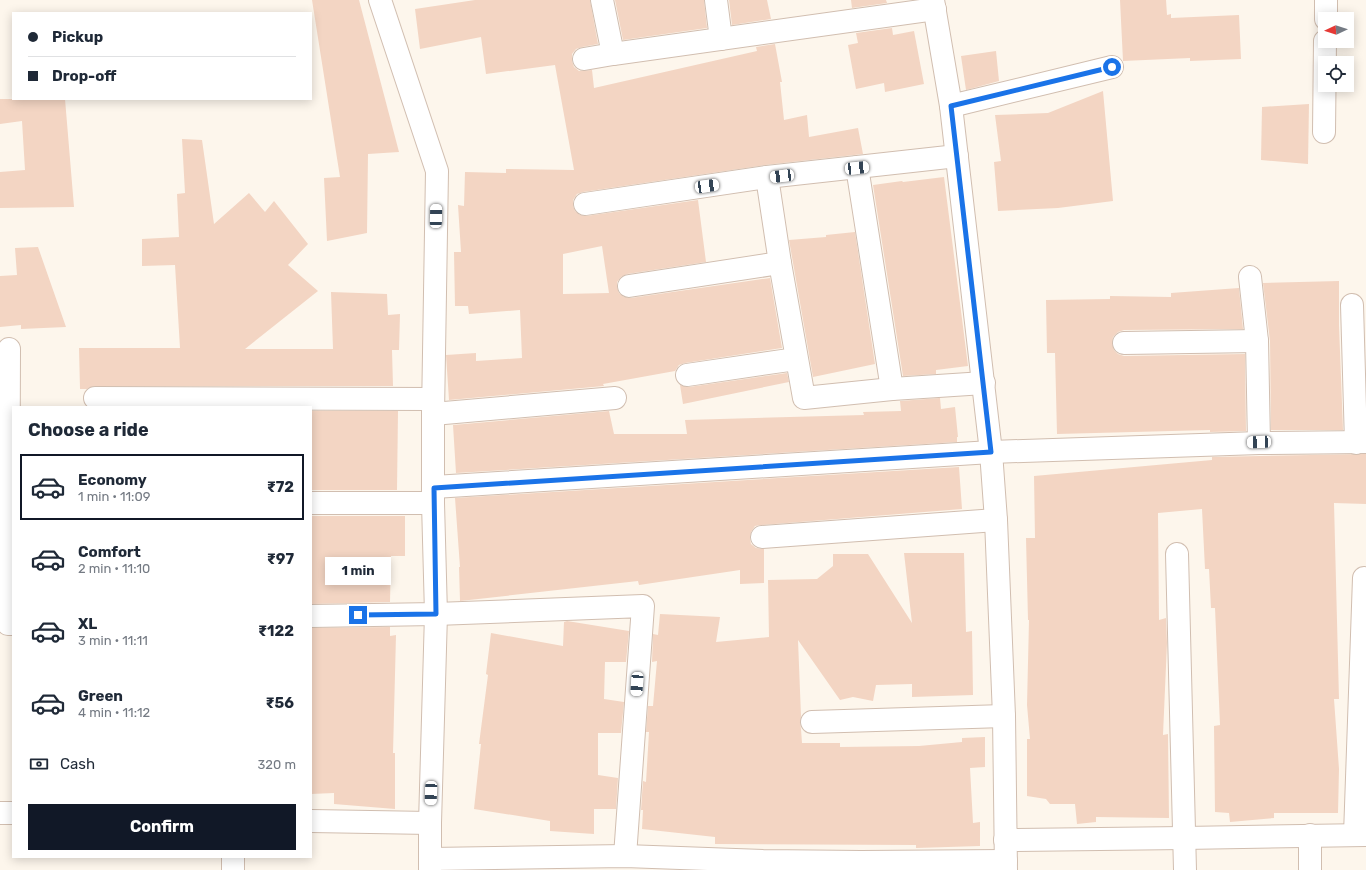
<!DOCTYPE html>
<meta charset="utf-8">
<style>
body{margin:0;font-family:Rubik,sans-serif;background:#f2f2f3;color:#1f2937;height:100vh;display:flex;flex-direction:column;font-size:15px;white-space:nowrap}
*{box-sizing:border-box;margin:0}
p{font-size:13px;color:#747a83}
.icon{flex:none;width:22px;height:22px;fill:none;stroke:currentColor;stroke-width:2;stroke-linecap:round;stroke-linejoin:round}
.map{position:relative;flex:1;overflow:hidden}
.sheet{position:absolute;left:12px;top:406px;width:300px;height:452px;display:flex;flex-direction:column;background:#fff;border-radius:0px;box-shadow:0 2px 10px #0003}
.sheet>*{flex:none}
.top-card{position:absolute;left:12px;top:12px;width:300px;height:88px;border-radius:0px;box-shadow:0 2px 10px #0003;display:grid;align-content:center;height:88px;padding:0 16px;background:#fff}
.needle{width:26px;rotate:266deg}
.fabs{position:absolute;left:1318px;top:12px;display:grid;gap:8px}
.fabs a{display:grid;place-items:center;width:36px;height:36px;border-radius:0px;background:#fff;box-shadow:0 2px 10px #0003;font-size:20px}
.end{position:absolute;width:18px;height:18px;margin:-9px;border:5px solid #1a73e8;background:#fff;box-shadow:0 0 0 2px #fff}
.from{border-radius:50%}
.bubble{position:absolute;height:28px;border-radius:0px;background:#fff;box-shadow:0 2px 10px #0003;font-size:13px;font-weight:700;line-height:28px;text-align:center}
.car{position:absolute;width:12px;height:24px;margin:-12px -6px;border-radius:5px;box-shadow:0 0 3px 1px #0007;background:linear-gradient(#fff 24%,#345 0 40%,#fff 0 76%,#345 0 86%,#fff 0)}
.top-card b{display:flex;align-items:center;gap:14px;height:38px;font-size:15px}
.top-card b+b{border-top:1px solid #e0e1e3}
.top-card i{width:10px;height:10px;background:#1f2937}
ul{padding:0;list-style:none}
li{display:flex;align-items:center;gap:12px;height:66px;margin:0 8px 6px;padding:0 8px;border:2px solid transparent;border-radius:0px}
li div{flex:1}
li b{display:block;font-size:15px}
li em{font-style:normal;font-weight:700}
li.on{border-color:#111827}
li>.icon{width:36px;height:36px;stroke-width:1.5}
h2{padding:0 16px;font-size:18px;line-height:48px}
.pay{display:flex;align-items:center;gap:10px;height:44px;padding:0 16px;font-size:15px}
.pay p{margin-inline-start:auto}
.action{display:flex;gap:8px;margin-top:auto;padding:8px 16px}
.action a{flex:1;height:46px;border-radius:0px;background:#111827;color:#fff;font-size:16px;font-weight:700;line-height:46px;text-align:center}
.map>svg:first-child{display:block}
.building{fill:#f3d5c3;fill-rule:evenodd}
.lines{fill:none;stroke-linecap:round;stroke-linejoin:round}
.minor-casing{stroke:#d1beb0;stroke-width:24}
.minor{stroke:#fff;stroke-width:22}
.route{stroke:#1a73e8;stroke-width:5}
</style>
<div class="map">
<svg width="1366" height="870" viewBox="0 0 1366 870">
<rect width="100%" height="100%" fill="#fdf6ec"/>
<g class="building">
<polygon points="312,0 359,0 399,152 368,154 367,233 327,241 324,178 340,177"/>
<path d="M475,0H590L598,44L582,47L576,49L572,54V61L574,67L579,71L592,70L594,88L757,51L756,47L775,44L782,82H780L784,120L807,115L809,137L858,128L863,154L765,165L583,192L577,194L573,200V206L575,211L580,215L586,216L698,200L706,262L627,274L621,277L617,282V287L619,293L624,297L631,298L770,278L782,348L685,363L679,365L675,371L603,384L604,386L449,400L446,355L476,353V361L522,358L520,310L469,314L468,306H455L454,252H461L458,205L464,206L465,172L506,173V169L574,170L555,65L486,74L481,37L420,49L415,9ZM602,246L609,293L563,294V254Z"/>
<polygon points="615,0 704,0 707,28 623,40"/>
<polygon points="729,0 767,0 771,19 732,25"/>
<polygon points="851,0 886,0 887,3 852,8"/>
<polygon points="1120,0 1166,0 1167,15 1171,14 1171,18 1239,15 1241,59 1190,61 1190,58 1123,61"/>
<polygon points="892,28 893,35 914,31 924,84 885,92 884,83 856,89 848,45 858,43 856,33"/>
<polygon points="996,51 999,81 966,90 961,56"/>
<polygon points="1103,91 1113,201 1058,208 998,211 994,162 1001,161 995,115 1048,113"/>
<polygon points="0,99 65,99 74,207 0,208 0,172 25,170 22,121 0,124"/>
<polygon points="1309,104 1308,164 1261,160 1262,107"/>
<polygon points="182,139 202,140 214,224 249,193 265,212 274,201 308,244 288,265 318,291 245,349 333,349 331,292 387,294 388,315 400,314 399,350 392,350 393,386 95,386 87,389 80,389 79,348 180,348 175,265 142,266 142,239 179,237 177,194 185,193"/>
<polygon points="944,177 968,366 936,370 936,374 903,376 873,185 902,181 903,182"/>
<polygon points="855,232 875,364 813,377 789,240 826,237 826,235"/>
<polygon points="38,247 66,327 21,329 21,325 0,327 0,276 17,275 15,248"/>
<polygon points="1339,281 1339,325 1343,430 1271,430 1270,341 1263,283"/>
<polygon points="1239,288 1243,329 1124,330 1118,332 1113,337 1112,344 1114,350 1118,354 1124,356 1245,354 1246,431 1210,432 1210,430 1057,434 1055,353 1047,353 1046,300 1110,299 1110,296 1171,297 1171,293"/>
<polygon points="787,373 789,382 683,404 680,385 689,387"/>
<polygon points="940,398 941,409 955,407 958,437 957,437 957,442 456,473 453,425 609,411 614,434 687,434 685,420 864,415 863,412 901,411 900,401"/>
<polygon points="311,411 398,411 397,490 311,490"/>
<polygon points="1366,454 1366,504 1334,503 1339,699 1334,699 1339,769 1338,813 1274,813 1274,818 1230,822 1229,813 1215,812 1214,726 1220,725 1215,608 1211,608 1209,569 1205,569 1202,509 1158,513 1159,620 1166,618 1167,643 1163,735 1168,734 1169,818 1096,817 1096,822 1077,824 1075,804 1050,804 1046,799 1027,796 1027,739 1030,739 1027,705 1029,620 1028,620 1026,538 1035,538 1034,476 1212,460 1212,457"/>
<polygon points="959,467 962,509 761,525 755,526 751,532 750,538 751,544 756,548 764,549 764,583 740,584 740,570 639,585 638,581 460,601 459,567 460,567 455,498"/>
<polygon points="311,516 405,516 405,556 391,556 390,602 311,604"/>
<polygon points="904,553 964,553 966,632 972,631 973,695 912,697 912,684 876,685 873,701 853,697 840,700 798,640 801,716 800,723 801,729 802,743 840,743 840,747 919,746 962,742 962,738 985,737 985,767 970,768 973,823 980,822 980,846 916,848 916,845 715,844 715,837 642,829 643,810 641,810 643,781 646,782 649,732 646,732 648,706 653,706 657,661 652,662 653,634 658,635 660,614 720,617 716,642 769,637 768,580 817,579 833,566 833,554 868,554 912,623"/>
<polygon points="567,621 629,631 626,662 605,662 604,699 624,702 621,733 598,733 598,775 618,778 616,809 594,809 594,834 550,831 550,821 474,809 481,744 479,744 488,675 486,674 491,633 563,646 564,622"/>
<polygon points="390,627 390,636 396,635 393,753 395,753 395,809 334,804 334,793 311,794 311,628"/>
</g>
<g class="lines">
<g class="minor-casing">
<g id="minor">
<polyline points="380,0 437,171 433,414 433,503 436,614 430,823 430,870"/>
<polyline points="602,0 613,54"/>
<polyline points="716,0 721,39"/>
<polyline points="933,0 951,106 991,452 996,520 1004,716 1006,870"/>
<polyline points="1326,19 1326,0"/>
<polyline points="584,59 613,54 935,9"/>
<polyline points="951,106 1112,67"/>
<polyline points="1324,132 1325,41"/>
<polyline points="857,167 892,389"/>
<polyline points="767,177 780,263 804,398 892,389 984,383"/>
<polyline points="585,204 767,177 957,156"/>
<polyline points="1250,277 1257,341 1259,443"/>
<polyline points="629,286 780,263"/>
<polyline points="1352,305 1356,443"/>
<polyline points="1124,343 1257,341"/>
<polyline points="9,349 8,624 13,624"/>
<polyline points="687,375 796,359"/>
<polyline points="95,398 433,399"/>
<polyline points="433,414 615,398"/>
<polyline points="434,487 991,452 1259,443 1366,442"/>
<polyline points="311,503 433,503"/>
<polyline points="762,537 996,520"/>
<polyline points="1177,554 1185,870"/>
<polyline points="311,616 436,614 643,606 625,856"/>
<polyline points="812,722 1004,716"/>
<polyline points="0,813 13,813"/>
<polyline points="311,821 430,823"/>
<polyline points="1355,835 1364,578"/>
<polyline points="1005,840 1184,838 1366,835"/>
<polyline points="431,859 625,856 763,861 861,862 1006,861"/>
<polyline points="233,870 233,857"/>
<polyline points="1310,870 1310,835"/>
</g>
</g>
<use href="#minor" class="minor"/>
</g>
<g class="lines">
<polyline class="route" points="358,615 436,614 434,488 991,452 951,106 1112,67"/>
</g>
</svg>
<div class="fabs">
<a><svg class="needle" viewBox="-14 -14 28 28"><path d="M0-13l5 13h-10z" fill="#e53935"/><path d="M0 13l5-13h-10z" fill="#747a83"/></svg></a>
<a><svg class="icon" aria-label="locate" viewBox="0 0 24 24"><circle cx="12" cy="12" r="6"/><path d="M12 2v4M12 18v4M2 12h4M18 12h4"/></svg></a>
</div>
<i class="end from" style="left:1112px;top:67px"></i>
<i class="end" style="left:358px;top:615px"></i>
<div class="bubble" style="left:325px;top:557px;width:66px">1 min</div>
<i class="car" style="left:857px;top:168px;rotate:84deg"></i>
<i class="car" style="left:782px;top:176px;rotate:263deg"></i>
<i class="car" style="left:707px;top:186px;rotate:82deg"></i>
<i class="car" style="left:436px;top:216px;rotate:1deg"></i>
<i class="car" style="left:1259px;top:442px;rotate:268deg"></i>
<i class="car" style="left:637px;top:684px;rotate:184deg"></i>
<i class="car" style="left:431px;top:793px;rotate:182deg"></i>
<div class="top-card">
<b><i class="from"></i>Pickup</b>
<b><i></i>Drop-off</b>
</div>
<section class="sheet">
<h2>Choose a ride</h2>
<ul>
<li class="on"><svg class="icon" aria-label="car" viewBox="0 0 24 24"><path d="M5 17H2v-5l4-1 3-4h7l3 4 3 1v5h-3M9 17h6M6 11h13"/><circle cx="7" cy="17" r="2"/><circle cx="17" cy="17" r="2"/></svg><div><b>Economy</b><p>1 min · 11:09</p></div><em>₹72</em></li>
<li><svg class="icon" aria-label="car" viewBox="0 0 24 24"><path d="M5 17H2v-5l4-1 3-4h7l3 4 3 1v5h-3M9 17h6M6 11h13"/><circle cx="7" cy="17" r="2"/><circle cx="17" cy="17" r="2"/></svg><div><b>Comfort</b><p>2 min · 11:10</p></div><em>₹97</em></li>
<li><svg class="icon" aria-label="car" viewBox="0 0 24 24"><path d="M5 17H2v-5l4-1 3-4h7l3 4 3 1v5h-3M9 17h6M6 11h13"/><circle cx="7" cy="17" r="2"/><circle cx="17" cy="17" r="2"/></svg><div><b>XL</b><p>3 min · 11:11</p></div><em>₹122</em></li>
<li><svg class="icon" aria-label="car" viewBox="0 0 24 24"><path d="M5 17H2v-5l4-1 3-4h7l3 4 3 1v5h-3M9 17h6M6 11h13"/><circle cx="7" cy="17" r="2"/><circle cx="17" cy="17" r="2"/></svg><div><b>Green</b><p>4 min · 11:12</p></div><em>₹56</em></li>
</ul>
<div class="pay"><svg class="icon" aria-label="cash" viewBox="0 0 24 24"><path d="M3 7h18v10H3z"/><circle cx="12" cy="12" r="2"/></svg>Cash<p>320 m</p></div>
<div class="action"><a>Confirm</a></div>
</section>
</div>
